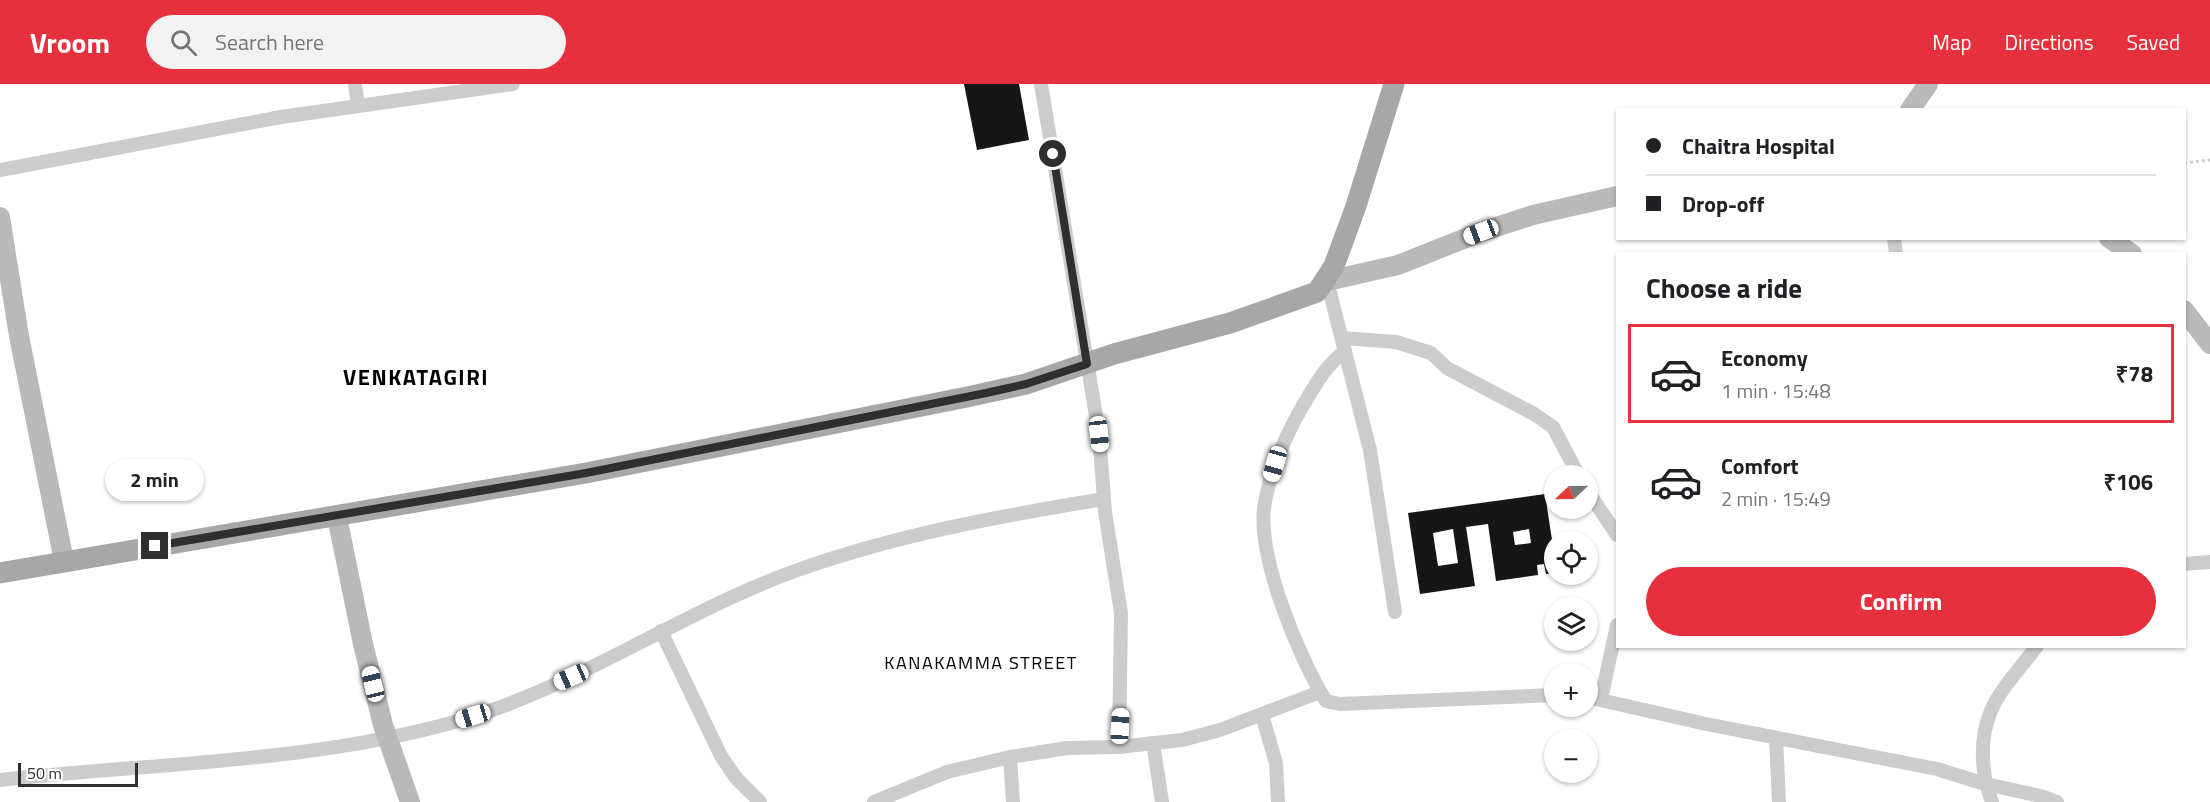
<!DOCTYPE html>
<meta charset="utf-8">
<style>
body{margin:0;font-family:"Titillium Web",sans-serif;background:#f2f2f2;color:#202124;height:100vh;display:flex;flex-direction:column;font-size:22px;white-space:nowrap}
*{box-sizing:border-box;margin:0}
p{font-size:20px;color:#757577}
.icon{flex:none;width:33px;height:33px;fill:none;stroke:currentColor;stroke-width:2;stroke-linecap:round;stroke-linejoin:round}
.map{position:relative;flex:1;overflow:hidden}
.sheet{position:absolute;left:1616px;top:168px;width:570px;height:396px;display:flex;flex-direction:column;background:#fff;border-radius:0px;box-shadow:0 2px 4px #0004}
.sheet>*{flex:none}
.top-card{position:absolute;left:1616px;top:24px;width:570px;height:132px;border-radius:0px;box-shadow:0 2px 4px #0004;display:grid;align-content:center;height:132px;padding:0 30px;background:#fff}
.needle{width:39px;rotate:248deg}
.buttons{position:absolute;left:1544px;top:381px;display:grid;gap:12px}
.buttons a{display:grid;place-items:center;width:54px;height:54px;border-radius:50%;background:#fff;box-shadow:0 2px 4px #0004;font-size:30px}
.scale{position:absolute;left:18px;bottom:15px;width:120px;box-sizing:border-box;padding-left:6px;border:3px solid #2f2f2f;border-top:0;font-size:16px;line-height:21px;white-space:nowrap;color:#2f2f2f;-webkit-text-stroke:4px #fff;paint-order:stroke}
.end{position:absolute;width:27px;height:27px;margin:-14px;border:8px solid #2f2f2f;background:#fff;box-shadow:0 0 0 3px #fff}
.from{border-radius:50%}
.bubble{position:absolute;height:42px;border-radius:21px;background:#fff;box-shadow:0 2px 4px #0004;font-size:20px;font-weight:700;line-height:42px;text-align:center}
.car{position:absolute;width:18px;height:36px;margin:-18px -9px;border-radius:8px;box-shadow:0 0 4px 2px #0007;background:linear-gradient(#fff 24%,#345 0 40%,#fff 0 76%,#345 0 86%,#fff 0)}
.top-card b{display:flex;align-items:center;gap:21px;height:57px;font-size:22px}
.top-card b+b{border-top:2px solid #e0e0e0}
.top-card i{width:15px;height:15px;background:#202124}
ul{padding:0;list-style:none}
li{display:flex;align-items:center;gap:18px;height:99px;margin:0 12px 9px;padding:0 18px;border:3px solid transparent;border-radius:0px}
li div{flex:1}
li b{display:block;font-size:22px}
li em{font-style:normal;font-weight:700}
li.selected{border-color:#e7303d}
li>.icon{width:54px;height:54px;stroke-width:1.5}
h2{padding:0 30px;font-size:27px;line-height:72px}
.primary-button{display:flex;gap:12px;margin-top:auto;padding:12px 30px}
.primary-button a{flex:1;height:69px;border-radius:36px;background:#e7303d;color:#fff;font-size:24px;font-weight:700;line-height:69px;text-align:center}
header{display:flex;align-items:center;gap:36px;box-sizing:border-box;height:84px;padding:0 30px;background:#e7303d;color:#fff}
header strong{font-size:28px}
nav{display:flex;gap:33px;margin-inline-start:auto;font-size:21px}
.search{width:420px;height:54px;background:#f2f2f2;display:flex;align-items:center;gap:15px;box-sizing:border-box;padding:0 21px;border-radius:33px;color:#757577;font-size:22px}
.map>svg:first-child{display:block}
.building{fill:#161616;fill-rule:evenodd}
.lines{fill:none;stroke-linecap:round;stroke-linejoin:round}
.path{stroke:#ccc;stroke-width:3;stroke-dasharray:3 3;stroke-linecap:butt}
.street{stroke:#ccc;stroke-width:14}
.secondary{stroke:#b9b9b9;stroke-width:20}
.primary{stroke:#a7a7a7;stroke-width:21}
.route{stroke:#2f2f2f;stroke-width:8}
.labels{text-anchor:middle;stroke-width:6;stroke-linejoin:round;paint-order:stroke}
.neighbourhood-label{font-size:18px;letter-spacing:1.5px;fill:#000;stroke:#fff}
.district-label{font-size:22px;font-weight:bold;letter-spacing:1.5px;fill:#000;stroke:#fff}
</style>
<header>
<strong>Vroom</strong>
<div class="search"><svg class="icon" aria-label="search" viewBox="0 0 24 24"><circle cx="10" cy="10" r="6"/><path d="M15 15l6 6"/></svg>Search here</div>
<nav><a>Map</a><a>Directions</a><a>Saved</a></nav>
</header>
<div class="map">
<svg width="2210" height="718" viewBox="0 0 2210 718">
<rect width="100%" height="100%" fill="#fff"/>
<g class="building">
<polygon points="964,0 1019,0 1029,56 977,66"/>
<path d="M1545,410L1554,469V489L1546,490L1544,480L1537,481L1538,491L1496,497L1488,440L1466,443L1475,502L1420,510L1408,429ZM1453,445L1458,479L1438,482L1433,449ZM1529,445L1531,459L1515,461L1513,448Z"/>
</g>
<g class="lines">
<polyline class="path" points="2184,79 2210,76"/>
<g class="street">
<polyline points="355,0 358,21"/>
<polyline points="1041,0 1099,350 1105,428 1121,529 1119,663"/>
<polyline points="0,86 281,33 513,0"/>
<polyline points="1894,154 1896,170"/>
<polyline points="1327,197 1370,366 1395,528"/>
<polyline points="1342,254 1396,258 1431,269 1447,284 1534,330 1553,343 1579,392"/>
<path d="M1345,267C1325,282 1314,303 1301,325C1285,353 1271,386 1265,418C1255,469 1299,574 1326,617L1340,620L1554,611"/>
<polyline points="1587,406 1617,451"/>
<polyline points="2184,480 2210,478"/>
<polyline points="661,547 721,672 736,694 760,718"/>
<polyline points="1587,613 1706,640 1937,685 1985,700 2041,712 2057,718"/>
<polyline points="1601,615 1617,541"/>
<polyline points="1262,631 1276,679 1278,718"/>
<polyline points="1776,654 1779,718"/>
<polyline points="1153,659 1162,718"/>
<polyline points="1010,673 1013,718"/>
<path d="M0,696C152,679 310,679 458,637C577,603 679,529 795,487C895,451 1000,432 1104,415"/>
<polyline points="874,718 947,688 1010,673 1067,664 1119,663 1182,656 1220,646 1320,608"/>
<path d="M1992,718C1981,690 1979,655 1991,627C1999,606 2023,581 2037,562"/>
</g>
<g class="secondary">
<polyline points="1910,26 1928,0"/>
<polyline points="0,133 19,252 64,477"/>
<polyline points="2109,154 2132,170"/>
<polyline points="1327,197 1398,181 1481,148 1533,131 1617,112"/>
<polyline points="2184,226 2210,260"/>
<polyline points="337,433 363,560 383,641 410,718"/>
</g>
<polyline class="primary" points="0,489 586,389 967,313 1026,300 1114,270 1230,239 1317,208 1334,182 1356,122 1394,0"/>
</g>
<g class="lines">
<polyline class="route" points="155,462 586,389 986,309 1026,300 1087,280 1053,70"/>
</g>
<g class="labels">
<g class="neighbourhood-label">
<text x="981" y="585">KANAKAMMA STREET</text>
</g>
<g class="district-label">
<text x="416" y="301">VENKATAGIRI</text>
</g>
</g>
</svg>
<div class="buttons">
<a><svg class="needle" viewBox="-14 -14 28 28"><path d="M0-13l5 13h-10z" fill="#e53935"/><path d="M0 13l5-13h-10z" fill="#757577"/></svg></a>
<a><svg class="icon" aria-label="locate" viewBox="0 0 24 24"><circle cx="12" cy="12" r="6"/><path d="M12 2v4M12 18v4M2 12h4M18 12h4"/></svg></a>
<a><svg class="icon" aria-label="layers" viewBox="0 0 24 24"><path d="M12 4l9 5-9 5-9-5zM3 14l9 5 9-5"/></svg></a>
<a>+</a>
<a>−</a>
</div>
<div class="scale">50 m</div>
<i class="end from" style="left:1053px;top:70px"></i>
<i class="end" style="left:155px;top:462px"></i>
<div class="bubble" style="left:105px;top:375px;width:99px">2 min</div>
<i class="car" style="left:1481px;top:148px;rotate:249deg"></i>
<i class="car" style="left:1099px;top:350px;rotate:174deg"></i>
<i class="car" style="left:1275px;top:380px;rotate:196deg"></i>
<i class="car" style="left:571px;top:593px;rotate:246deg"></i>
<i class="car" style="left:373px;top:600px;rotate:346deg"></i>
<i class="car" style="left:473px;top:632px;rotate:253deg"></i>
<i class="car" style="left:1120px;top:642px;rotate:3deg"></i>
<div class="top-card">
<b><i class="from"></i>Chaitra Hospital</b>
<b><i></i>Drop-off</b>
</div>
<section class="sheet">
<h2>Choose a ride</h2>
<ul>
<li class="selected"><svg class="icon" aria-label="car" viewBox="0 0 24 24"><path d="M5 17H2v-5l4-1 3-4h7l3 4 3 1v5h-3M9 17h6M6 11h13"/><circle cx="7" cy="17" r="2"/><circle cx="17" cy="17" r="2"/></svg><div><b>Economy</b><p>1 min · 15:48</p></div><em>₹78</em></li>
<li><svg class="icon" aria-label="car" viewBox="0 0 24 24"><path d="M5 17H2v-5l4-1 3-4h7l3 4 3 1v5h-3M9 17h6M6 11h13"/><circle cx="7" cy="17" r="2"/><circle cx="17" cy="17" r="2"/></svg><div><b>Comfort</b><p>2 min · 15:49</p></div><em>₹106</em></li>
</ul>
<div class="primary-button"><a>Confirm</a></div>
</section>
</div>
